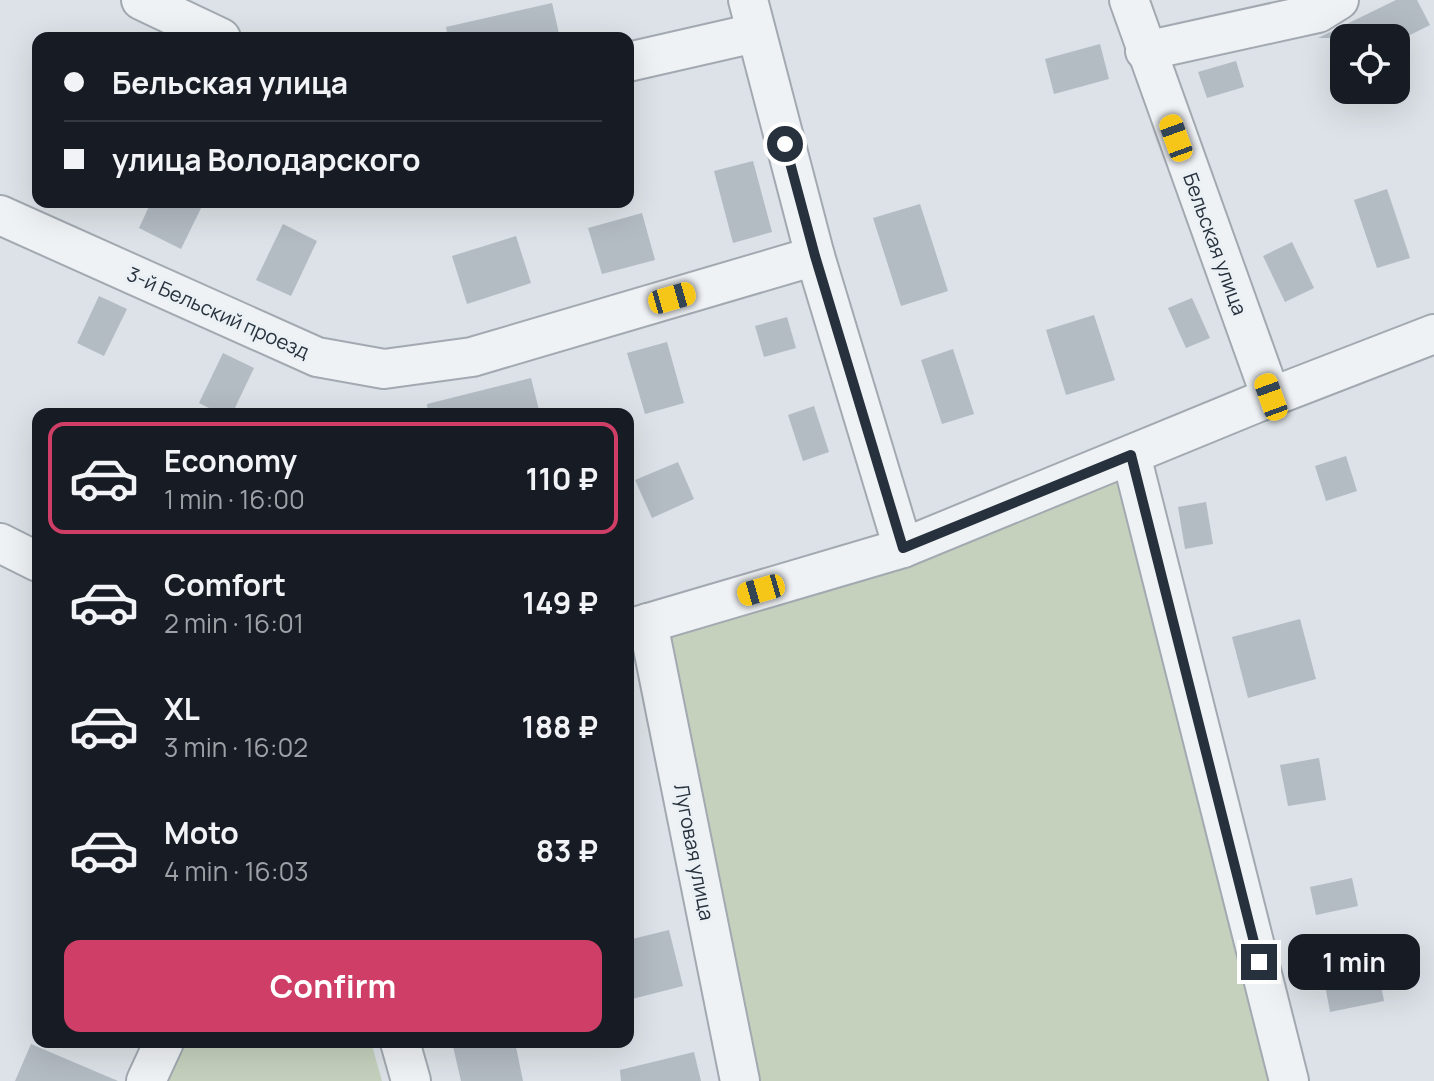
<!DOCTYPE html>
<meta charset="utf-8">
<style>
body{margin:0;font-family:Manrope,sans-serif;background:#242831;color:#f1f3f6;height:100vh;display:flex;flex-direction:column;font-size:30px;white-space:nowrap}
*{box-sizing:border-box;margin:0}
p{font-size:26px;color:#9ea1a6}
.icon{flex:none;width:44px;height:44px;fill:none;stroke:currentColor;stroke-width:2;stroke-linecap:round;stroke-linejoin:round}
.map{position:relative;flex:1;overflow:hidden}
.panel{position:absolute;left:32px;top:408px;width:602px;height:640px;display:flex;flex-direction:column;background:#171b24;border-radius:16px;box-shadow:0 8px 32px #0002}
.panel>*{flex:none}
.guide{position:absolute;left:32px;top:32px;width:602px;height:176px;border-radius:16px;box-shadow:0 8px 32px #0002;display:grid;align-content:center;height:176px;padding:0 32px;background:#171b24}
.buttons{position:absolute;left:1330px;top:24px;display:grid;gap:16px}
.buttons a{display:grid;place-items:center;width:80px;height:80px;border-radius:16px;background:#171b24;box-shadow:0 8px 32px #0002;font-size:40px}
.end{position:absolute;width:36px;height:36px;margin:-18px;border:10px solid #26313d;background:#fff;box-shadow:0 0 0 4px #fff}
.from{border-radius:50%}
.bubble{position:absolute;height:56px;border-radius:16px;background:#171b24;box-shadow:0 8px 32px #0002;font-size:26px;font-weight:700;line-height:56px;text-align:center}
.car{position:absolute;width:24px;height:48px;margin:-24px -12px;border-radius:10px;box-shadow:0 0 6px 2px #0007;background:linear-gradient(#f5c518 24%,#345 0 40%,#f5c518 0 76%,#345 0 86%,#f5c518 0)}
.guide b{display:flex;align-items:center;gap:28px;height:76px;font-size:30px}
.guide b+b{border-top:2px solid #363941}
.guide i{width:20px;height:20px;background:#f1f3f6}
ul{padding:14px 0 0;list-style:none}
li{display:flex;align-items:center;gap:24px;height:112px;margin:0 16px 12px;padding:0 16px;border:4px solid transparent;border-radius:16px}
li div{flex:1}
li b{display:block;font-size:30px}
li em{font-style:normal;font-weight:700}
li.on{border-color:#cf3e66}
li>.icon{width:72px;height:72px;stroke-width:1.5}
.action{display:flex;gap:16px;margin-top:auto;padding:16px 32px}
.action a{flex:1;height:92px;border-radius:16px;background:#cf3e66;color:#fff;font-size:32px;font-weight:700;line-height:92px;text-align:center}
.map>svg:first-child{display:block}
.green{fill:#c5d1bd}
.building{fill:#b3bbc3}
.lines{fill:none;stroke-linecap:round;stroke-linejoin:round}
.minor-casing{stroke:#a2a9b1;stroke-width:42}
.minor{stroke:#eff2f5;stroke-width:38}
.route{stroke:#26313d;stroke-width:10}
.labels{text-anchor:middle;stroke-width:6;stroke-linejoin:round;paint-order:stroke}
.street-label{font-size:20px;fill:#26313d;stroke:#ebf0f4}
</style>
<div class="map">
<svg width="1434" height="1081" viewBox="0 0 1434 1081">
<rect width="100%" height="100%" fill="#dce2e7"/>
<g class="green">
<polygon points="1131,455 1289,1081 740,1081 648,623"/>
<polygon points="175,1042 371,1042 382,1081 157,1081"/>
</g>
<g class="building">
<polygon points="1396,0 1417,0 1430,25 1404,38 1318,38"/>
<polygon points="552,3 560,38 448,38 446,27"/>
<polygon points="1100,44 1109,79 1054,94 1045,59"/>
<polygon points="1236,61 1244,87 1207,98 1198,72"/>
<polygon points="753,161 772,232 733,243 714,171"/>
<polygon points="1387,189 1410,258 1377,268 1354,200"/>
<polygon points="151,202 204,202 181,249 139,228"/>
<polygon points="920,204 948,291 901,306 873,218"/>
<polygon points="642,213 655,260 602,274 588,228"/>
<polygon points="283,224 317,241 291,296 256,280"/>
<polygon points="516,236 531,283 467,304 452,256"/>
<polygon points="1292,242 1314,288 1285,302 1263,256"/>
<polygon points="99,296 127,309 104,356 77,343"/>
<polygon points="1192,298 1210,338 1186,348 1168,308"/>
<polygon points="1094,315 1115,380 1066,395 1046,330"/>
<polygon points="787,317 796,348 764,357 755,326"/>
<polygon points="667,342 684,403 645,414 627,353"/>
<polygon points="953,349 974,414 942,424 921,360"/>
<polygon points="223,353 254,368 232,414 221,414 199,403"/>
<polygon points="531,378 540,414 428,414 427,404"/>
<polygon points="814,406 829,452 803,461 788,415"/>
<polygon points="1346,456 1357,491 1326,501 1315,466"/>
<polygon points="678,462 694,499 652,518 635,480"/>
<polygon points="1206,502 1213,544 1185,549 1178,507"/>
<polygon points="1300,619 1316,679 1248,698 1232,637"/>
<polygon points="1319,758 1326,800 1288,806 1280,765"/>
<polygon points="1352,878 1358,906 1316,915 1310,887"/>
<polygon points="669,930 683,986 628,1000 628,940"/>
<polygon points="1378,970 1384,1001 1330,1012 1324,980"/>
<polygon points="452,1042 515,1042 523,1081 461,1081"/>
<polygon points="31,1044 118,1081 15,1081"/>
<polygon points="694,1052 701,1081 621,1081 620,1070"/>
</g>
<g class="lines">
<g class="minor-casing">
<g id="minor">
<polyline points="141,0 221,38"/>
<polyline points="748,0 815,256 903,548"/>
<polyline points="1129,0 1271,397"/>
<polyline points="1145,51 1318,13 1339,0"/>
<polyline points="628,62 755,33"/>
<polyline points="0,215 317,357 384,369 472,357 815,256"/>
<polyline points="1131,455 1289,1081"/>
<polyline points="0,543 38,562"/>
<polyline points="648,623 740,1081"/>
<polyline points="628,629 903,548 1271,397 1434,334"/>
<polyline points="400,1042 411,1081"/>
<polyline points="146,1081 164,1042"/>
</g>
</g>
<use href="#minor" class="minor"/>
</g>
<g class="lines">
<polyline class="route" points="785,144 815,256 903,548 1131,455 1259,962"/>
</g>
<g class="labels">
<g class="street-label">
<text transform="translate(1215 244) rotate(70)" y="7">Бельская улица</text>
<text transform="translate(218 313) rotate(24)" y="7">3-й Бельский проезд</text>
<text transform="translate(694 852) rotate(79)" y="7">Луговая улица</text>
</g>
</g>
</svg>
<div class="buttons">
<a><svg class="icon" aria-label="locate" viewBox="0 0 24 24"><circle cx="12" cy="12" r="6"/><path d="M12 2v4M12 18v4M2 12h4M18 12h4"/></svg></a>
</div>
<i class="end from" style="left:785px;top:144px"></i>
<i class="end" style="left:1259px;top:962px"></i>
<div class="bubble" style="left:1288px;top:934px;width:132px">1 min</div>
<i class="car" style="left:1176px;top:138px;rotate:340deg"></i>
<i class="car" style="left:672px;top:298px;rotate:74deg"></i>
<i class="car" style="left:1271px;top:397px;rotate:340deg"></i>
<i class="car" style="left:761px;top:590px;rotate:254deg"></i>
<div class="guide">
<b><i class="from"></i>Бельская улица</b>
<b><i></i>улица Володарского</b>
</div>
<section class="panel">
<ul>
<li class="on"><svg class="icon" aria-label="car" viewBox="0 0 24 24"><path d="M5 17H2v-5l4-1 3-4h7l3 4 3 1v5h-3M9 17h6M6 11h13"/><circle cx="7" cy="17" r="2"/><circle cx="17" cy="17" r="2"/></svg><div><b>Economy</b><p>1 min · 16:00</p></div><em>110 ₽</em></li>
<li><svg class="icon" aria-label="car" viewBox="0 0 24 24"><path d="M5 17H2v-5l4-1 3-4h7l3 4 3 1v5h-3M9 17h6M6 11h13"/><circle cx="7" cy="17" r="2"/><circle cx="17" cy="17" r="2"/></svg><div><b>Comfort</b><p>2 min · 16:01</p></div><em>149 ₽</em></li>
<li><svg class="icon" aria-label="car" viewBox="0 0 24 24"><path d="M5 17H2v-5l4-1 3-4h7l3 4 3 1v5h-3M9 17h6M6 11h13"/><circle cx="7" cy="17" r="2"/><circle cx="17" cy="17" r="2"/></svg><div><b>XL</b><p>3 min · 16:02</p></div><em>188 ₽</em></li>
<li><svg class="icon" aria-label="car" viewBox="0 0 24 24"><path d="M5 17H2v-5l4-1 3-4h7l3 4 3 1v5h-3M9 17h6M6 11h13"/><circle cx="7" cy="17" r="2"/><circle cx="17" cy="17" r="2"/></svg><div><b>Moto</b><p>4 min · 16:03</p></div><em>83 ₽</em></li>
</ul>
<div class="action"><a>Confirm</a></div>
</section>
</div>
